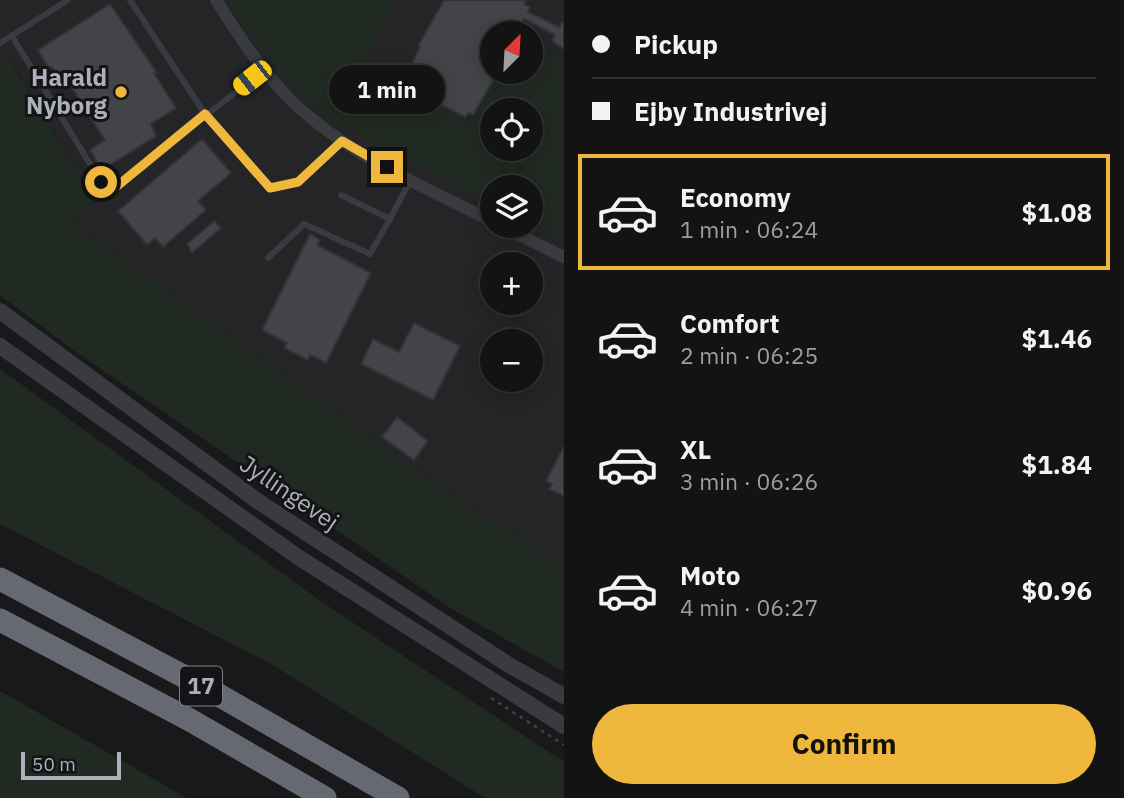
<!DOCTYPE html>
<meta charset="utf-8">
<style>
body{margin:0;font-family:"IBM Plex Sans",sans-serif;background:#202022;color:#f1f3f6;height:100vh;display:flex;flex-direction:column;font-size:26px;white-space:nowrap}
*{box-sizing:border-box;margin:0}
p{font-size:23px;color:#9d9ea0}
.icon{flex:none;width:38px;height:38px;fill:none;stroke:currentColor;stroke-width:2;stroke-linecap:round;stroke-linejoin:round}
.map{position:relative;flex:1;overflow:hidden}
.sheet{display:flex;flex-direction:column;background:#131314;width:560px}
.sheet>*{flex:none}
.banner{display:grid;align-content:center;height:154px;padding:0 28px;background:#131314}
.needle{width:46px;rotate:24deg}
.buttons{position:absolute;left:480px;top:21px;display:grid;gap:14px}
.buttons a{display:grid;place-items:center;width:63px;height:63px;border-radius:50%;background:#131314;box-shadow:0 4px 18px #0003,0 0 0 2px #323234;font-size:35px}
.scale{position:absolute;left:21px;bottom:18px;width:100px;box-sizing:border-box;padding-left:7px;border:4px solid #acb0bb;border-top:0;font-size:19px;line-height:24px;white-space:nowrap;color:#acb0bb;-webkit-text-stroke:5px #141416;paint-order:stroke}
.end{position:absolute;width:32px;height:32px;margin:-16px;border:9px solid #efb83d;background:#111;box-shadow:0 0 0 4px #111}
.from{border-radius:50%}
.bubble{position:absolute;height:49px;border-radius:24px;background:#131314;box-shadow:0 4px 18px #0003,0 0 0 2px #323234;font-size:23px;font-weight:800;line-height:49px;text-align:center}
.car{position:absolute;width:21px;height:42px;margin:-21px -10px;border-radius:9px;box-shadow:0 0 5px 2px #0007;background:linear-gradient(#f5c518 24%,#345 0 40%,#f5c518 0 76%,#345 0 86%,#f5c518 0)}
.banner b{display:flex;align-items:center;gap:24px;height:66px;font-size:26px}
.banner b+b{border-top:2px solid #323234}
.banner i{width:18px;height:18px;background:#f1f3f6}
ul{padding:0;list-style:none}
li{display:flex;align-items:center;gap:21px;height:116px;margin:0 14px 10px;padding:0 14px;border:4px solid transparent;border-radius:0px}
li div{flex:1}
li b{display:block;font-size:26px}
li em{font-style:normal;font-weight:800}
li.on{border-color:#efb83d}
li>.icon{width:63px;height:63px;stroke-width:1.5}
.action{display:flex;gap:14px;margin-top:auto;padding:14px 28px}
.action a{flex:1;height:80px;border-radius:42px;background:#efb83d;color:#111;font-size:28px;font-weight:800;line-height:80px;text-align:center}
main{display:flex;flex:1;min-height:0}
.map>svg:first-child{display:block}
.built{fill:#252528;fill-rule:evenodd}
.green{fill:#212a22;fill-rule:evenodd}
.building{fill:#434448;stroke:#333337;stroke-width:2}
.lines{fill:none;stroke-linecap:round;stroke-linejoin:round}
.path{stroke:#404247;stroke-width:2.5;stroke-dasharray:3.5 5;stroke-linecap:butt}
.service{stroke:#3a3b40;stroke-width:6}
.minor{stroke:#3a3b40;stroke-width:12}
.tertiary{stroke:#3a3b40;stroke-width:16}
.motorway{stroke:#666971;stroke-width:23}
.route{stroke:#efb83d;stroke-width:9}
.poi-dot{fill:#efb83d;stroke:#141416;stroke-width:2.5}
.labels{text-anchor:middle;stroke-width:6;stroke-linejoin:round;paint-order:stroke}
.shield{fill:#141416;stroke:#7e818a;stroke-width:2}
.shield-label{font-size:23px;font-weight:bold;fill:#acb0bb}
.poi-label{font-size:24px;font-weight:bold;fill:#acb0bb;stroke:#141416;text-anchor:end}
.street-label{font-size:24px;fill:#acb0bb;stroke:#141416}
</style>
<main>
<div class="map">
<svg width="564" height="798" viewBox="0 0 564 798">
<rect width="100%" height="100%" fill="#19191b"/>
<path class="built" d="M0,0H564V565L468,507L70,222L94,200L12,61L0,69ZM492,33H530V72H492ZM492,110H530V149H492ZM492,187H530V226H492ZM492,264H530V303H492ZM492,341H530V380H492Z"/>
<g class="green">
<path d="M225,0H394L361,65L471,123L495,72H530V42L564,58V241L530,225V187H492V206L332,120L281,79ZM492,110H530V149H492Z"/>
<polygon points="11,61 94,200 70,222 468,507 564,565 564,672 452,609 76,352 0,295 0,69"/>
<polygon points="0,369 322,602 564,762 564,798 485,798 273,665 0,524"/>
<polygon points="0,691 187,798 0,798"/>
</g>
<g class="building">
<polygon points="444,0 526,0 524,4 530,7 528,12 559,27 562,22 564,24 564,49 552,41 555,35 524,19 521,25 515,22 514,33 492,33 492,72 497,74 473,115 469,113 465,117 407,88 409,84 404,80 420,47 418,46"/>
<polygon points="110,4 157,73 154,73 176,108 151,124 156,136 102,170 90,150 105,140 63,74 58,76 52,67 48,67 38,50"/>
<polygon points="202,139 231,173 198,201 206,210 163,247 155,238 147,245 118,211"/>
<polygon points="214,221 221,228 192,253 187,244"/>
<polygon points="310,234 320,240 317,245 371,273 326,363 310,355 308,360 284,348 287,343 262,330"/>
<polygon points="414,323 460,346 433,400 361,364 373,339 399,352"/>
<polygon points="397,417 428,441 414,460 382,437"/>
<polygon points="564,446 564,496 549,489 552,484 546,481"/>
</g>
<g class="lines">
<polyline class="path" points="491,698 564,745"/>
<g class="service">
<polyline points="130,0 205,114 270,188 298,182 342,141"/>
<polyline points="12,36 101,182 115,187 264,70"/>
<polyline points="0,43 68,0"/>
<polyline points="341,195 390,219 410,181"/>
<polyline points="268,258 304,224 370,254 390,219"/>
</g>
<g class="minor">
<path d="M216,0C236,32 257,64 282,91C338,151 420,185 492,221"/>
<polyline points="501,226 564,257"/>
</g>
<g class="tertiary">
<polyline points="0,311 259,502 509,665 564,696"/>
<polyline points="0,346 298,557 564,726"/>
</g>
<g class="motorway">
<polyline points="0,579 217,694 398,798"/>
<polyline points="0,620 190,720 325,798"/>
</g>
</g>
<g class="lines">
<polyline class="route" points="101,182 116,187 205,114 270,188 298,182 342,141 387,167"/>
</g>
<circle class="poi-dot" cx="121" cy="92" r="7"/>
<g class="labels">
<rect class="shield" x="180" y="666.5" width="42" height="39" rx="5"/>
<g class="shield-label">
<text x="201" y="694">17</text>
</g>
<g class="poi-label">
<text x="107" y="86">Harald<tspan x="107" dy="28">Nyborg</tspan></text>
</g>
<g class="street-label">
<text transform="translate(289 493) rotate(34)" y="8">Jyllingevej</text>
</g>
</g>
</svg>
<div class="buttons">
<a><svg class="needle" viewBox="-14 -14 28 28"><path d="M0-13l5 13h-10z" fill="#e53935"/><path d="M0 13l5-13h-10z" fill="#9d9ea0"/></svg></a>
<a><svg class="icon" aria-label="locate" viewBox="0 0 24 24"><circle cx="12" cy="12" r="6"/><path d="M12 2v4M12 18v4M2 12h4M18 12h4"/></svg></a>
<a><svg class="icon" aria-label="layers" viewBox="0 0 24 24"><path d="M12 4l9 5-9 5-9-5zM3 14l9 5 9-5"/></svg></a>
<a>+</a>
<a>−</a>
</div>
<div class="scale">50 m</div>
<i class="end from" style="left:101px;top:182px"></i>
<i class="end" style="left:387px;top:167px"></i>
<div class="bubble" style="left:329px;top:65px;width:116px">1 min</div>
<i class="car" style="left:252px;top:78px;rotate:232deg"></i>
</div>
<section class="sheet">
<div class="banner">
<b><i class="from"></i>Pickup</b>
<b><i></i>Ejby Industrivej</b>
</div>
<ul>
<li class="on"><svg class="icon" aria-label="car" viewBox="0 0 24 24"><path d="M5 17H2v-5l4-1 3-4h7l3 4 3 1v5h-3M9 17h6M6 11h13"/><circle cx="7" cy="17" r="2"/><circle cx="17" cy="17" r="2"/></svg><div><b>Economy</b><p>1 min · 06:24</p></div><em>$1.08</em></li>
<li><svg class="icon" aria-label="car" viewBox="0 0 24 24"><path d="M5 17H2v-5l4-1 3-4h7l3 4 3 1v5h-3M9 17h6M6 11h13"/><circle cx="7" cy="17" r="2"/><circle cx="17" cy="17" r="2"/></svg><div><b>Comfort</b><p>2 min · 06:25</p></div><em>$1.46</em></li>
<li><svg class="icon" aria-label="car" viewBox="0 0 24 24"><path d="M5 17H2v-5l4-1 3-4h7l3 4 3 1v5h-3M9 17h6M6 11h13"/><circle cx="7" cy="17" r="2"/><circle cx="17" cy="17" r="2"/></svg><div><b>XL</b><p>3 min · 06:26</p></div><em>$1.84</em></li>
<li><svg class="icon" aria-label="car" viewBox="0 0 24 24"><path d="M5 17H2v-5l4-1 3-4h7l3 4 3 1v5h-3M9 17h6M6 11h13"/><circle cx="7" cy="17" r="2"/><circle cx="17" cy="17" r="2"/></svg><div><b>Moto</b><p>4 min · 06:27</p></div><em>$0.96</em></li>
</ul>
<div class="action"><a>Confirm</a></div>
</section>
</main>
